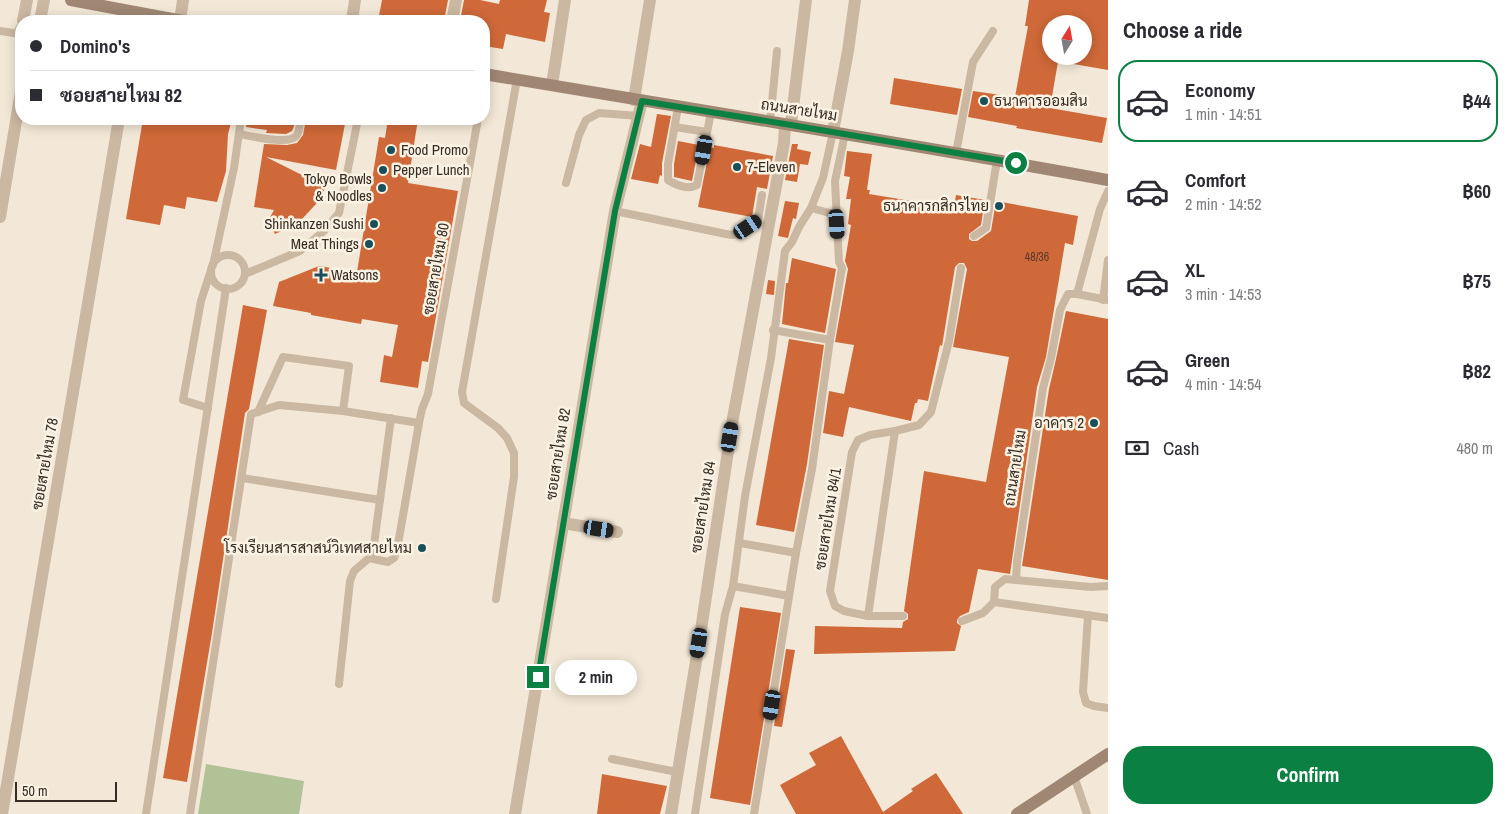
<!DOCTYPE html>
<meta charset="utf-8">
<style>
body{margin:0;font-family:"Archivo Narrow",Sarabun,sans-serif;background:#f2f2f3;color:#2b2b33;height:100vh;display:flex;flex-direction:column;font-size:19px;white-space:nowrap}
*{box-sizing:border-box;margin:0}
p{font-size:16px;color:#7c7c81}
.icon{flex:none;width:28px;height:28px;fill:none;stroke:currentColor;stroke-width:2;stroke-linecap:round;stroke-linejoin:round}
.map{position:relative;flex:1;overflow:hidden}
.details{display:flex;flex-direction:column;background:#fff;width:400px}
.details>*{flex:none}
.guide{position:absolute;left:15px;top:15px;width:475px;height:110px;border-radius:20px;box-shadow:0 2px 12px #0003;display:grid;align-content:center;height:110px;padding:0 15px;background:#fff}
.needle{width:32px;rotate:11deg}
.tools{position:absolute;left:1042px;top:15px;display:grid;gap:10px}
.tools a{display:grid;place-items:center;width:50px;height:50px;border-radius:50%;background:#fff;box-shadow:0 2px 12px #0003;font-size:25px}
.scale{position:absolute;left:15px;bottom:12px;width:102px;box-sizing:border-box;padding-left:5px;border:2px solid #362c25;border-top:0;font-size:14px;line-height:18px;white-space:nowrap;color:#362c25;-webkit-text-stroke:4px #faf2e3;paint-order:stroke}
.end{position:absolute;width:22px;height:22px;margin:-11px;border:6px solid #0b8043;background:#fff;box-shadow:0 0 0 2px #fff}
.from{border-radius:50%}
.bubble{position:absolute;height:35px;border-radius:18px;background:#fff;box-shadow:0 2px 12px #0003;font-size:16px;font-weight:700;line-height:35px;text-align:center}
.car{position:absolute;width:15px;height:30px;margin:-15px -8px;border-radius:6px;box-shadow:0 0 4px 1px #0007;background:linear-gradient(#222 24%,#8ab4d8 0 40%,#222 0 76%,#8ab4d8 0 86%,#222 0)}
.guide b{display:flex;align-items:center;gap:18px;height:48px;font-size:19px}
.guide b+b{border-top:1px solid #e1e1e2}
.guide i{width:12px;height:12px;background:#2b2b33}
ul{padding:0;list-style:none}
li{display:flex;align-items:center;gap:15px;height:82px;margin:0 10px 8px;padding:0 5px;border:2px solid transparent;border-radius:20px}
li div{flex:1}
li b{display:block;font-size:19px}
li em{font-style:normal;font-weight:700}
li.on{border-color:#0b8043}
li>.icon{width:45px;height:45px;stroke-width:1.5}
h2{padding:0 15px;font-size:22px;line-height:60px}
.pay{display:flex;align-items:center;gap:12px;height:55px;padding:0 15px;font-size:19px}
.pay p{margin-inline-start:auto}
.primary-button{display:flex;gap:10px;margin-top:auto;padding:10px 15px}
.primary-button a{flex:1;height:58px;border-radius:20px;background:#0b8043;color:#fff;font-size:20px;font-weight:700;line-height:58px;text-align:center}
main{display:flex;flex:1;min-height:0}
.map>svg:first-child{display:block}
.green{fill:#b0c296}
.building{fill:#cf6939}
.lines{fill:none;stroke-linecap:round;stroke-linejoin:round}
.service{stroke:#cbb8a2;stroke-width:8}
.minor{stroke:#cbb8a2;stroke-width:12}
.secondary{stroke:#9f8774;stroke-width:12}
.route{stroke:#0b8043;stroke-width:6}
.poi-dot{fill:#18505a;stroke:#faf2e3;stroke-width:2}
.labels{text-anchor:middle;stroke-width:5;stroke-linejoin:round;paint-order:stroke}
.number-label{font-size:12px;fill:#5c3b2a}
.poi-label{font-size:15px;fill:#362c25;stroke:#faf2e3;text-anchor:end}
.street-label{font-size:15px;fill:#362c25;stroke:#faf2e3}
</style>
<main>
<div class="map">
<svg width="1108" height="814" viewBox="0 0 1108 814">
<rect width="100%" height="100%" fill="#f3e8d7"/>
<polygon class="green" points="206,764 304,781 299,814 198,814"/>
<g class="building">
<polygon points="382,0 448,0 444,21 378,21"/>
<polygon points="464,0 480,0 499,4 500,0 547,0 544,12 550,13 545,42 506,34 503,49 484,46 484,21 460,21"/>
<polygon points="1029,0 1108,0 1108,70 1062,62 1063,56 1084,56 1084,24 1051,24 1051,56 1059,56 1050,108 1107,118 1102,143 1016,128 1017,126 968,117 973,91 1015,97 1028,26 1025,26"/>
<polygon points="894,78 962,89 957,115 890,104"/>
<polygon points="657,114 671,116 662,163 662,176 660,175 658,184 631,179 640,144 651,147"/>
<polygon points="143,119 232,119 228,134 226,171 217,202 187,197 185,209 164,205 160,225 126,219"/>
<polygon points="247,119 294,119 294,126 292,131 286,134 266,133 267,130 246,127"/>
<polygon points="306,119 346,119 336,170 266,157 326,187 316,204 303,218 288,228 275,234 268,221 274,210 254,207 264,144 287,145 297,143 303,135"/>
<polygon points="388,119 418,119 408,183 458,191 428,362 422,361 418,388 380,382 384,355 392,357 398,325 362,319 361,324 311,315 311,313 273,306 279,282 319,266 357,272 379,137 385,138"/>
<polygon points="678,141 699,145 692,181 674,177 674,164"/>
<polygon points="792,144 798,144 797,149 811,152 808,165 800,164 797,182 785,180"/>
<polygon points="714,145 773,156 767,189 757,187 752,217 698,207 710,147 714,148"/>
<polygon points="847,151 872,154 867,190 870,190 869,194 954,208 956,195 985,200 981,225 969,234 969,239 972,241 977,241 991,231 996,201 1078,216 1073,245 1065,243 1046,357 1037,387 1010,574 978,569 969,612 960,616 957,620 957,623 961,626 955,651 814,654 815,626 902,628 903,622 908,619 908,614 904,611 924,471 986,482 1009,357 953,347 967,269 964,263 959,263 955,267 943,340 942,346 940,345 928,401 918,399 917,403 915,403 911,421 849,407 843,437 823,433 829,391 844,394 854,345 835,342 848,269 845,261 851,225 848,224 851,199 846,199 850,177 844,176"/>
<polygon points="785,201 799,203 796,219 793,218 788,238 778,236"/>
<polygon points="792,258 836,269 825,333 782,324 786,283 788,283"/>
<polygon points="768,280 775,281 774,295 766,294"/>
<polygon points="243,305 267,310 249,409 245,413 212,633 187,782 163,778"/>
<polygon points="1066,311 1108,319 1108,580 1022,566 1049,389 1056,359"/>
<polygon points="789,339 824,345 807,464 794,532 756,525"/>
<polygon points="740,607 781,613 750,805 710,798"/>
<polygon points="786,649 795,650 782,727 774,726"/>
<polygon points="841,736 883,812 913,791 911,789 936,773 963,814 796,814 780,785 816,765 809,753"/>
<polygon points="602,774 667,786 660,814 597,814"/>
</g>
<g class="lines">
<g class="service">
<polyline points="0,31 20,34"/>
<polyline points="484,90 487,74"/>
<path d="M678,107L668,164V180C676,185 688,190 697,185L711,112"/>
<polyline points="770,122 777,51"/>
<polyline points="675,127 707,132"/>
<path d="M239,134C251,136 291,146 297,135C300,130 300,124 300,119"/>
<polyline points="956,153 973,62 993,31"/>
<polyline points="566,183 579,135 586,120 599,113 639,116"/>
<polyline points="811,208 837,215"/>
<polyline points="615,211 731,235 741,233 758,220 762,195"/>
<polyline points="974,236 986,228 997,160"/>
<circle cx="228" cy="272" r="17"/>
<polyline points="213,265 234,168 241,119"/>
<polyline points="245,274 300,251 324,231 339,213 358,119"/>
<polyline points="1077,294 1100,209 1108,191"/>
<polyline points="1103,300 1108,260"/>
<polyline points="773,330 830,340"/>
<polyline points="208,408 183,400 201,301 211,270"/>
<polyline points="258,412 283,357 349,366 343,411"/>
<polyline points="419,423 422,409 428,394 478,119"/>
<polyline points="242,478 380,500"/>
<polyline points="740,543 796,553"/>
<polyline points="1016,580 1017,562 1043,388 1051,358 1060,310 1068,294 1077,294 1108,300"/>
<polyline points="733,586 789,596"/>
<polyline points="1108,586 1091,587 1005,579 995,587 994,602 1108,618"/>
<polyline points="496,599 514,477 514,453 507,438 498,428 464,403 462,392 517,79"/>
<polyline points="1088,615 1083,692 1086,703 1094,706 1108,708"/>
<polyline points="868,616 844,611 835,606 830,591 852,452 858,440 870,435 895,431"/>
<polyline points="903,616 868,616 895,431 919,425 931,412 949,341 961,268"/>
<polyline points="962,621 983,613 994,602"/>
<polyline points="339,684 350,581 354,571 369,558 373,552 391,418"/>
<polyline points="612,759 677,772"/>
<polyline points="1074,776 1087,814"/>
<polyline points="146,814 226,288"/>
<polyline points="190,814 251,414 279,405 343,411 419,423 397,550 394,558 388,562 369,558"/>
<polyline points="695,814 725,614 733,586 745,496 771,358 785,251 792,242 799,227 811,208 823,178 833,132"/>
<polyline points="754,814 796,553 812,469 830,340 842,268 839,262 835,181 845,134"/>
</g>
<g class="minor">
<polyline points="23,21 27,0"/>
<polyline points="40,21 44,0"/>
<polyline points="180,21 183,0"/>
<polyline points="352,21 355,0"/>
<polyline points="452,21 456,0"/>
<polyline points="21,29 21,49"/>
<polyline points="552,85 565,0"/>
<polyline points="634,100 650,0"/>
<polyline points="791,124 806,0"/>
<polyline points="833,132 848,51 855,0"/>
<polyline points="0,217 21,91"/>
<polyline points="563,523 617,532"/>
<polyline points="2,814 119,119"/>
<polyline points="515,814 615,211 642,101"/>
<polyline points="671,814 699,643 733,418 784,143 785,124"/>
</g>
<g class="secondary">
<polyline points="71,0 183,21"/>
<path d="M484,74C692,109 900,142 1108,180"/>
<polyline points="1017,814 1108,754"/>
</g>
</g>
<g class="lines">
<polyline class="route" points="538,677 615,211 642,101 785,124 1016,163"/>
</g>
<g class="poi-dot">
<circle cx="984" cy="101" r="5"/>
<circle cx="391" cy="150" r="5"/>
<circle cx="737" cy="167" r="5"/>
<circle cx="383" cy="170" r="5"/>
<circle cx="382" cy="188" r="5"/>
<circle cx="999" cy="206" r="5"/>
<circle cx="374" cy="224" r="5"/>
<circle cx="369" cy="244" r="5"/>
<path d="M318.5 267.5h5v5h5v5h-5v5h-5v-5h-5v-5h5z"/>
<circle cx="1094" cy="423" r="5"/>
<circle cx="422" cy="548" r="5"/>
</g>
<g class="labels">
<g class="number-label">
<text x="1037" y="261">48/36</text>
</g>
<g class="poi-label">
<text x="994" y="106" text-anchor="start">ธนาคารออมสิน</text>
<text x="401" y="155" text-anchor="start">Food Promo</text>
<text x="747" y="172" text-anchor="start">7-Eleven</text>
<text x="393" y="175" text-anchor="start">Pepper Lunch</text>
<text x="372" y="184">Tokyo Bowls<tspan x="372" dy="17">&amp; Noodles</tspan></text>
<text x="989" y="211">ธนาคารกสิกรไทย</text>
<text x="364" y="229">Shinkanzen Sushi</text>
<text x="359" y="249">Meat Things</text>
<text x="331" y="280" text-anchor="start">Watsons</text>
<text x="1084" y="428">อาคาร 2</text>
<text x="412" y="553">โรงเรียนสารสาสน์วิเทศสายไหม</text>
</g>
<g class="street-label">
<text transform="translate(799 110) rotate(9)" y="5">ถนนสายไหม</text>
<text transform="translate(436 269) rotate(-80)" y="5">ซอยสายไหม 80</text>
<text transform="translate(558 454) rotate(-81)" y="5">ซอยสายไหม 82</text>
<text transform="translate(45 464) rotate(-80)" y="5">ซอยสายไหม 78</text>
<text transform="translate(1015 468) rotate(-81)" y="5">ถนนสายไหม</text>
<text transform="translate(703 507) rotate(-81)" y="5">ซอยสายไหม 84</text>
<text transform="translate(828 519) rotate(-81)" y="5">ซอยสายไหม 84/1</text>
</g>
</g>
</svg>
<div class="tools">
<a><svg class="needle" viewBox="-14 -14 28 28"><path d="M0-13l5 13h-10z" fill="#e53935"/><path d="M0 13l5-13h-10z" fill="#7c7c81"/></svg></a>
</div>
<div class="scale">50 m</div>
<i class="end from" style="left:1016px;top:163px"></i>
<i class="end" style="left:538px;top:677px"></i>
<div class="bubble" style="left:555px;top:660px;width:82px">2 min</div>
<i class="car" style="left:704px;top:150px;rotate:190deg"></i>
<i class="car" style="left:837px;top:224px;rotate:176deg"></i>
<i class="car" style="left:748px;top:227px;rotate:56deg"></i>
<i class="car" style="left:730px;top:437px;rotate:9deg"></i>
<i class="car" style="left:599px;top:529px;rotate:99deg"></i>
<i class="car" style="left:699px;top:643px;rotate:189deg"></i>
<i class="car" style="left:772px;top:705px;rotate:189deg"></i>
<div class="guide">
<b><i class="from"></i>Domino's</b>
<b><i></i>ซอยสายไหม 82</b>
</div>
</div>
<section class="details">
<h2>Choose a ride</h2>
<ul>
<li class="on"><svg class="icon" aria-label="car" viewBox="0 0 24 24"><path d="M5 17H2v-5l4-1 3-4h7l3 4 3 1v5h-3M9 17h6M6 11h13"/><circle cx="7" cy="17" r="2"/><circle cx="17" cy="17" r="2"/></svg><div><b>Economy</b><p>1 min · 14:51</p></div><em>฿44</em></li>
<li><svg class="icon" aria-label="car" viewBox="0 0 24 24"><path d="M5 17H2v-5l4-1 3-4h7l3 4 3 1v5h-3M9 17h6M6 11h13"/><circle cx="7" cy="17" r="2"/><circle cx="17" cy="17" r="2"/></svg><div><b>Comfort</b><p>2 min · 14:52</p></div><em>฿60</em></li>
<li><svg class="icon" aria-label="car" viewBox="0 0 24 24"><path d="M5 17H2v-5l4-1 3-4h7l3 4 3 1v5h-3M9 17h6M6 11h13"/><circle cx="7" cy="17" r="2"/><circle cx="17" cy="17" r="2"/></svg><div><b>XL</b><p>3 min · 14:53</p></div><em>฿75</em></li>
<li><svg class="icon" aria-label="car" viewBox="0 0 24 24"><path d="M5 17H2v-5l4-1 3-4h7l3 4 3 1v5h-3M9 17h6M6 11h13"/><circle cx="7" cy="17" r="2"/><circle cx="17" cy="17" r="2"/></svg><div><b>Green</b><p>4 min · 14:54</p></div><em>฿82</em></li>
</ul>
<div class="pay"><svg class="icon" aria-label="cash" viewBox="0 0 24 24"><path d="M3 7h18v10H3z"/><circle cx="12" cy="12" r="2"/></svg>Cash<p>480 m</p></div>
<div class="primary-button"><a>Confirm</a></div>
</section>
</main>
